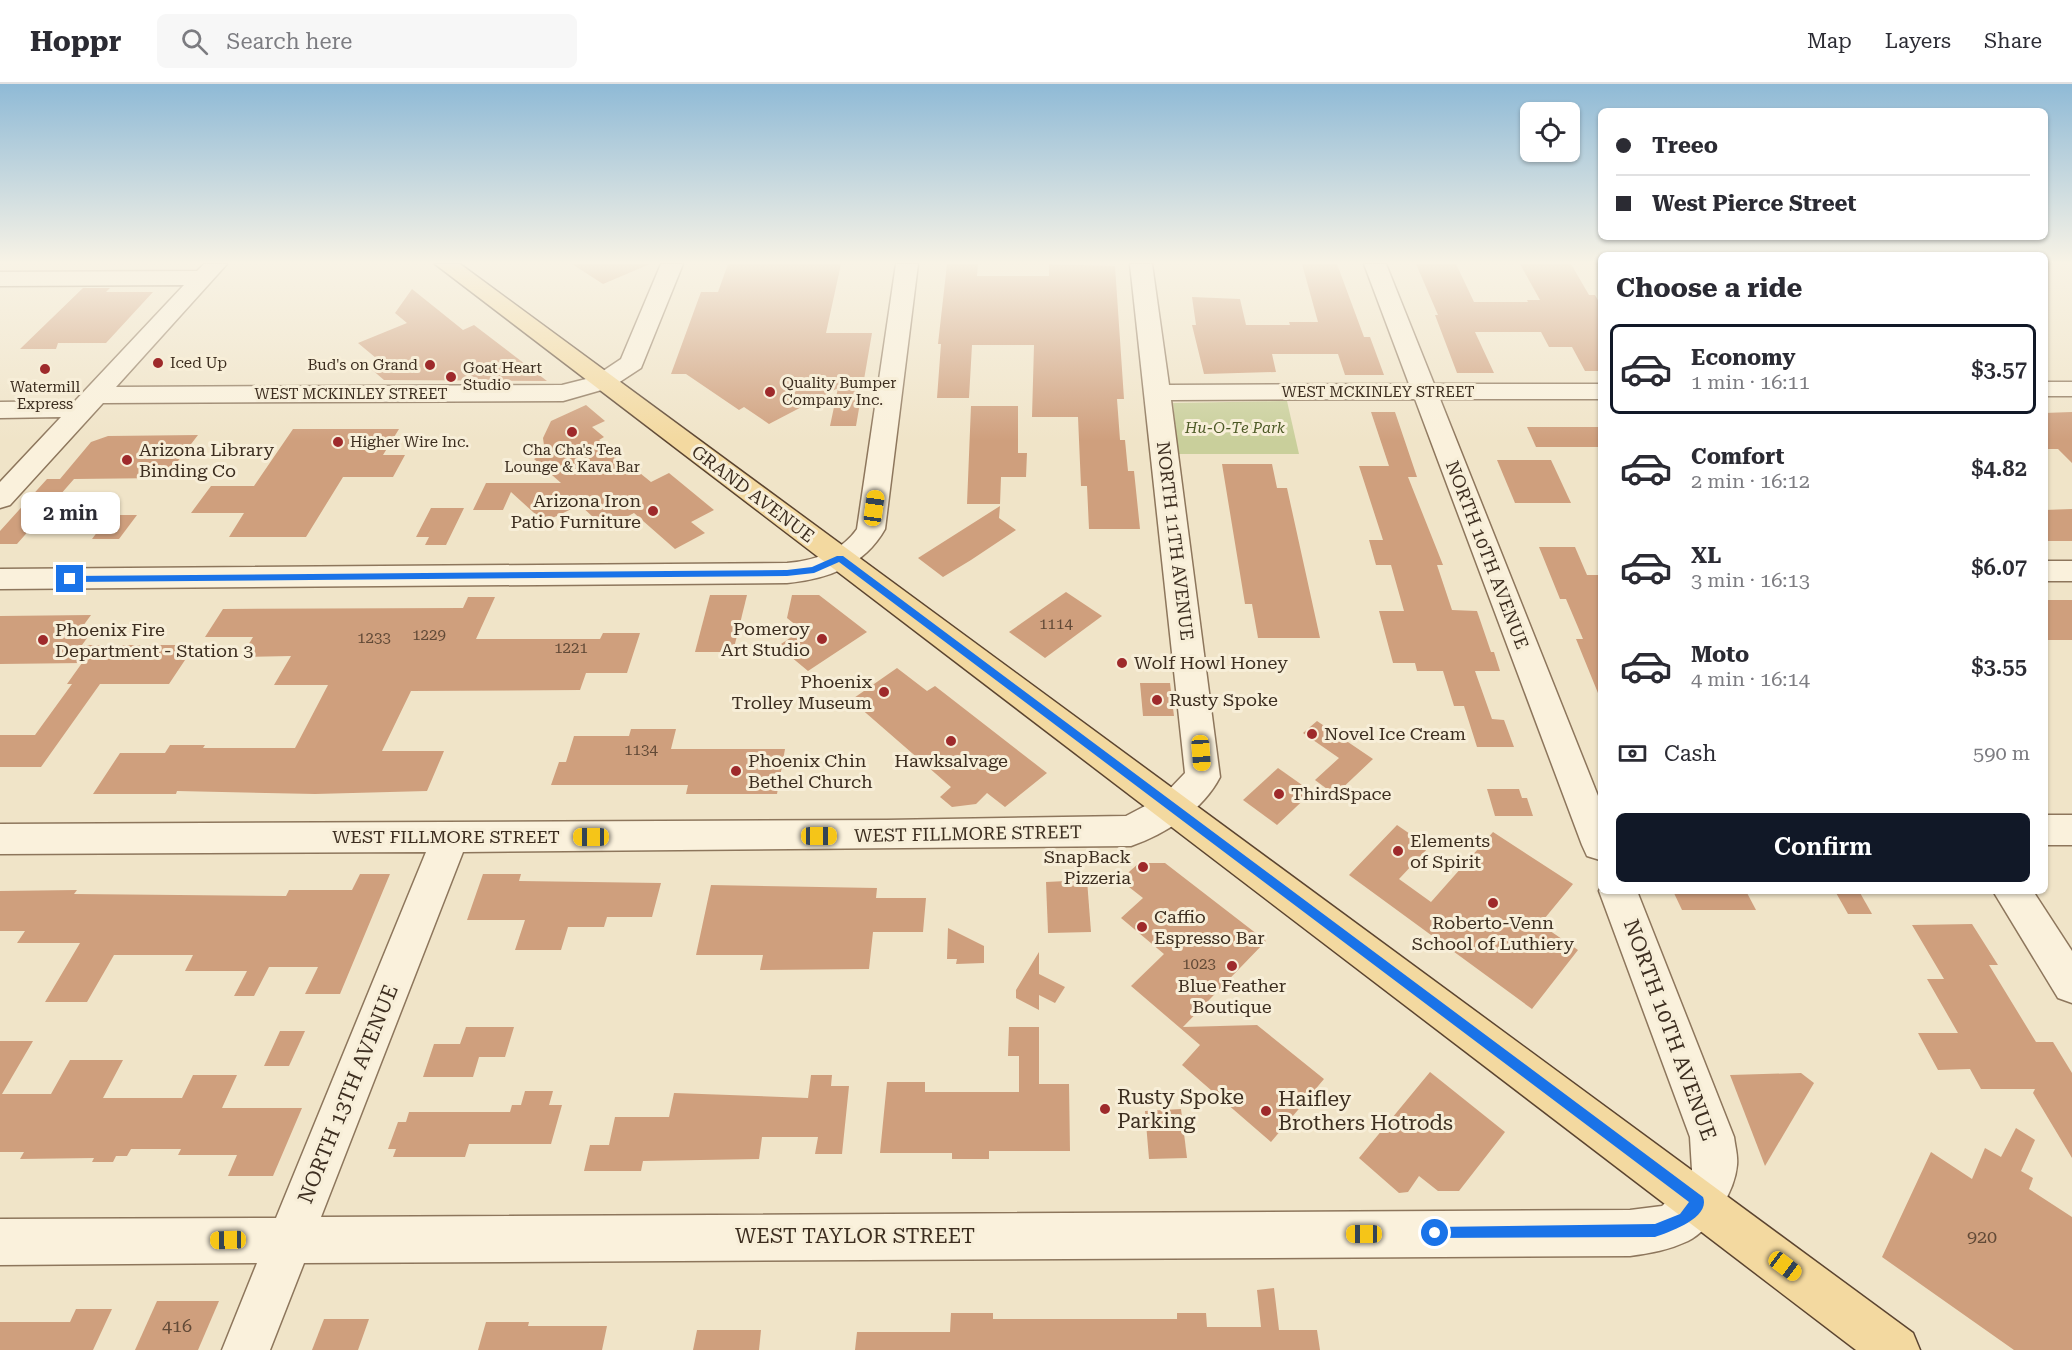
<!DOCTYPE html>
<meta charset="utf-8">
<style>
body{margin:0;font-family:"Roboto Serif",serif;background:#f7f7f7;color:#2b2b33;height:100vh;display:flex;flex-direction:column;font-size:22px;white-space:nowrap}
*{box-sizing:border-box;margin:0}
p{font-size:20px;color:#7c7c81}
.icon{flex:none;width:33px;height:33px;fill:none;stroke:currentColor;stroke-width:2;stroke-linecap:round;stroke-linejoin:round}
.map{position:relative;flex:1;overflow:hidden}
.drawer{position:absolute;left:1598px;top:168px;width:450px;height:642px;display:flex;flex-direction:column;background:#fff;border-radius:9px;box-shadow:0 2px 4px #0004}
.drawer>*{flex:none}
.guide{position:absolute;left:1598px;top:24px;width:450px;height:132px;border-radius:9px;box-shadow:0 2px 4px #0004;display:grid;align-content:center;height:132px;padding:0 18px;background:#fff}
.buttons{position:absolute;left:1520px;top:18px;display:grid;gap:12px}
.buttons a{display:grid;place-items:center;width:60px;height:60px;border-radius:9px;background:#fff;box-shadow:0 2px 4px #0004;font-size:30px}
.end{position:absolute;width:27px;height:27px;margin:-14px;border:8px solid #1a73e8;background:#fff;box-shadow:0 0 0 3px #fff}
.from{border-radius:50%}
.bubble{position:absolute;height:42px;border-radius:9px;background:#fff;box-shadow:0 2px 4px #0004;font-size:20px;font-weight:600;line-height:42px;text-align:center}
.car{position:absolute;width:18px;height:36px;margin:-18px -9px;border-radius:8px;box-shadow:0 0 4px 2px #0007;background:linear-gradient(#f5c518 24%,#345 0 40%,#f5c518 0 76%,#345 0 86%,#f5c518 0)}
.guide b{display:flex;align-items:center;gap:21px;height:57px;font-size:22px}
.guide b+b{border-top:2px solid #e1e1e2}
.guide i{width:15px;height:15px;background:#2b2b33}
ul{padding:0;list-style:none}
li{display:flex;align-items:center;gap:18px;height:90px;margin:0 12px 9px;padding:0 6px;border:3px solid transparent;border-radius:9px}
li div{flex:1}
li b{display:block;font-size:22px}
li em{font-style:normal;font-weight:600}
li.selected{border-color:#111827}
li>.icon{width:54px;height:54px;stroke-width:1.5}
h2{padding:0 18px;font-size:27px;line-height:72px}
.pay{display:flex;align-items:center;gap:15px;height:66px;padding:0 18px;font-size:22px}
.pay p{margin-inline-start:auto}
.button{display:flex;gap:12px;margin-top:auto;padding:12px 18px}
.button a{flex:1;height:69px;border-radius:9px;background:#111827;color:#fff;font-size:24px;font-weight:600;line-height:69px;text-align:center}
header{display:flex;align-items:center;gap:36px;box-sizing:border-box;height:84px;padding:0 30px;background:#fff;border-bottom:2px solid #e1e1e2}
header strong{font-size:28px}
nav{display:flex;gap:33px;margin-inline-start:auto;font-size:21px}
.search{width:420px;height:54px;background:#f7f7f7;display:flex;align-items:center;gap:15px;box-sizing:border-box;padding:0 21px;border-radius:9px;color:#7c7c81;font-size:22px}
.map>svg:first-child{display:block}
.green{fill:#c9cf9b}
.building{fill:#cf9f7d}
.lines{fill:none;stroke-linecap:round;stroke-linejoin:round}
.minor-casing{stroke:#8d765c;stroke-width:3}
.major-casing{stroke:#5b4430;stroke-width:3}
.minor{fill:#faf1dc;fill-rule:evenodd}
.major{fill:#f3d9a0;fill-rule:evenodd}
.route{fill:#1a73e8}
.poi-dot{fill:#9e2a2b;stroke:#f7eed8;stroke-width:2}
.labels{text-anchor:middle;stroke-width:6;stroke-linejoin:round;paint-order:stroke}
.far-poi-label{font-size:15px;fill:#3d2e20;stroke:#f7eed8;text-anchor:start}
.far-street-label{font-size:15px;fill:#3d2e20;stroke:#f7eed8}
.far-park-label{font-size:15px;font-style:italic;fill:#4d5a26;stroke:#f7eed8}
.number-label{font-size:15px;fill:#624a37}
.poi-label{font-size:18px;fill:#3d2e20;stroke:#f7eed8;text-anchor:start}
.street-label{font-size:18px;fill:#3d2e20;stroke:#f7eed8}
.near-number-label{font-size:18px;fill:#624a37}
.near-street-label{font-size:21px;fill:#3d2e20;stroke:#f7eed8}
.near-poi-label{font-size:21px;fill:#3d2e20;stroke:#f7eed8;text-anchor:start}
</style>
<header>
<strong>Hoppr</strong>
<div class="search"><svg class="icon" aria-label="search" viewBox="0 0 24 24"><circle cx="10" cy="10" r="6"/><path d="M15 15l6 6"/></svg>Search here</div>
<nav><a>Map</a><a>Layers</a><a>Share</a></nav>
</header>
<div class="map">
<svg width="2072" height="1266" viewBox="0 0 2072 1266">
<rect width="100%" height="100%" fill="#f0e4c8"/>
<polygon class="green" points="1287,317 1299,370 1178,370 1173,319"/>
<g class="building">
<polygon points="572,180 650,180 603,200"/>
<polygon points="728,180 841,180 826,249 872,249 856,342 830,342 838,304 769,340 744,323 739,326 686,290 671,290 701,208 718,208"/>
<polygon points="947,180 978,180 977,192 1049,192 1049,180 1115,182 1124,315 1117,315 1120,356 1125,356 1128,387 1134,387 1140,445 1089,445 1087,402 1081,402 1078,333 1032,333 1034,261 972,261 969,314 937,314 941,260 938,260"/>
<polygon points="1302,180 1337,180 1364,253 1370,253 1384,291 1345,291 1338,270 1272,270 1276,288 1204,290 1192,241 1196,241 1192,213 1240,215 1246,241 1290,241 1289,238 1318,238"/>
<polygon points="1416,180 1456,180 1474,218 1528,218 1527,216 1540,216 1520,180 1571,180 1589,211 1595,211 1600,220 1600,287 1585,287 1572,263 1549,263 1541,248 1475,248 1494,289 1457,289 1435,231 1438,231"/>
<polygon points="83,204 110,204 106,208 153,208 106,259 58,259 56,265 20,265"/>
<polygon points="412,205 463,246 474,241 547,297 384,296 370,284 382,279 358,259 407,239 395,229"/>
<polygon points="586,321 605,337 592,343 604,353 599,356 651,398 669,389 714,426 691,438 705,449 675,465 634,429 605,444 580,421 544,438 511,408 503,426 473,426 486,399 561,399 534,375 545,369 543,354 551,337"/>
<polygon points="971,322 1018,322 1018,369 1027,369 1026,393 1001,393 1000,420 967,420"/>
<polygon points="1371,328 1395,328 1417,393 1408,393 1443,481 1437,481 1452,526 1477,527 1491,568 1494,568 1500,587 1475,587 1492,635 1504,636 1514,663 1477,663 1464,622 1454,622 1443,587 1417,587 1415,579 1393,579 1379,527 1404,527 1391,481 1376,481 1369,456 1383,456 1359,382 1389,382"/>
<polygon points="2072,328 2072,379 2058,365 2044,365 2044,329"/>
<polygon points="1527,343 1600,343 1600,363 1536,363"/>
<polygon points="293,345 399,345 383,371 405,371 393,393 343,393 306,453 229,453 244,429 191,429 211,402 254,402"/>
<polygon points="198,351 165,394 74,395 17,460 0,460 0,447 47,395 60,395 91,358 108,352"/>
<polygon points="1497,376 1551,376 1571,419 1515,419"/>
<polygon points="1222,380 1272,380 1277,404 1287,404 1320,554 1258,554 1252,520 1245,520"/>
<polygon points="1000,422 999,434 1016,446 971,476 943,493 918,474"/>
<polygon points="431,424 464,424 446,461 425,461 429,453 416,453"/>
<polygon points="2072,425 2072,457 2044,457 2044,426"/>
<polygon points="110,431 137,431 119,455 92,455"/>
<polygon points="1539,463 1575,463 1587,491 1600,491 1600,614 1576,555 1583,555 1566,515 1560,515"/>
<polygon points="1066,508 1102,532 1045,574 1009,548"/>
<polygon points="710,511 747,511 733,568 695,568"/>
<polygon points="792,511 819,511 867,548 808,587 778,562 802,546 787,534"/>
<polygon points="468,513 495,513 476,555 600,555 603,549 640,549 627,589 586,589 580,606 411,607 382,667 444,667 427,707 315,710 177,707 176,710 93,710 120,669 165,669 170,661 205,661 203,664 295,664 328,601 274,601 291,572 241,573 253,553 205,553 223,525 463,524"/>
<rect x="2044" y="516" width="28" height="40"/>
<polygon points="91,531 83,542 96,542 82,561 195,561 169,600 100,600 41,683 0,683 0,651 35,651 72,600 67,600 82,579 0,580 0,532"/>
<polygon points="897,584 927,607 935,602 1047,689 1005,723 987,709 976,720 952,723 940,713 951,703 851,616"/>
<polygon points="1140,599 1170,599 1174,632 1143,632"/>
<polygon points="1317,637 1373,675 1335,711 1315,696 1339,674 1303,649"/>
<polygon points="631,645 676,645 671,665 785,665 777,710 686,710 688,701 551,701 559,678 566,678 574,652 629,652"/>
<polygon points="1278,684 1312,708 1277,741 1243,716"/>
<polygon points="1487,705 1519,705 1522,714 1527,714 1533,732 1495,732"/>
<polygon points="1397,741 1429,763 1399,795 1431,818 1493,748 1573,800 1540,840 1578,866 1532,925 1349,791"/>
<polygon points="1139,779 1165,779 1266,857 1183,943 1257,941 1324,995 1271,1058 1182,981 1200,961 1131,902 1164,870 1121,834 1143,814 1120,796"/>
<polygon points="360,790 390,790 340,910 305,910 318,883 269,883 254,912 234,912 247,887 185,887 193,871 114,871 87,918 45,918 80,859 17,859 25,847 0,847 0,807 77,806 74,810 286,812 289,806 352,806"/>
<polygon points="483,790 521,790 519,797 661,799 652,833 607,833 604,843 568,843 561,866 515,866 525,836 467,836"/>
<polygon points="1087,796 1091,848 1048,849 1046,798"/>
<polygon points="711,801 877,804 876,814 926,814 923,848 873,848 869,885 760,886 763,871 696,871"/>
<polygon points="1673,807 1746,807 1756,826 1682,826"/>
<polygon points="1835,807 1859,807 1872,830 1848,830"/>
<polygon points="1972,840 1998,881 1989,881 2036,958 2053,958 2072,989 2072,1074 2033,1009 2035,1005 1981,1005 1970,985 1938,986 1918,949 1958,949 1927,895 1944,895 1912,841"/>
<polygon points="948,844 984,862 984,879 956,880 957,875 947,875"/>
<polygon points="1039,868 1039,890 1065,903 1055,919 1039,911 1039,926 1016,914 1016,906"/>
<polygon points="466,943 514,943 505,973 479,973 473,993 423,993 434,960 460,960"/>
<polygon points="1009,943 1039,943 1039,1000 1069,1000 1070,1067 989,1067 989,1075 952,1075 952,1069 880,1069 887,998 925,998 925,1008 1019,1008 1019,972 1008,972"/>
<polygon points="280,947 305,947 289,982 264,982"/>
<polygon points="0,957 33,957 2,1010 51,1010 70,976 123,976 103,1014 182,1014 193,991 237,991 222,1024 302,1024 273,1092 228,1092 237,1071 178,1071 181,1065 131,1065 127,1072 116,1072 113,1078 92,1078 94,1074 20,1075 24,1068 0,1068"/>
<polygon points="1430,988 1505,1048 1459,1107 1438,1107 1419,1092 1408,1108 1399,1109 1359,1074"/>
<polygon points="1801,989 1814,999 1765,1082 1730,991"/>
<polygon points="811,991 832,991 831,1002 849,1002 842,1070 815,1070 818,1053 762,1053 759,1075 643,1077 641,1087 584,1087 590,1061 609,1061 615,1033 669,1033 674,1009 808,1014"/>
<polygon points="525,1007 553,1007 549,1021 562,1021 551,1060 469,1060 465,1073 393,1073 396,1065 388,1065 398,1038 406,1038 409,1028 510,1028 512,1021 521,1021"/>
<polygon points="1181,1025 1187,1074 1149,1075 1145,1027"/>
<polygon points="2016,1044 2035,1056 2021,1087 2033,1094 2029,1105 2072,1133 2072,1266 2014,1266 1882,1173 1931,1068 1972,1095 1985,1064 2001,1073"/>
<polygon points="1274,1204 1279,1246 1317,1246 1320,1266 855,1266 857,1248 950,1248 951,1229 993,1229 993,1235 1177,1235 1177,1229 1206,1229 1207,1243 1261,1243 1257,1206"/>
<polygon points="157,1217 219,1217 198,1266 135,1266"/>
<polygon points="76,1225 112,1225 93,1266 0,1266 0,1238 70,1238"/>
<polygon points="324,1235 369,1235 358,1266 312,1266"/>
<polygon points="486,1238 529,1238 528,1242 607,1242 602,1266 478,1266"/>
<polygon points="697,1246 761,1246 759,1266 693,1266"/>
</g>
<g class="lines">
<g class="minor-casing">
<g id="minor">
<polygon points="204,180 227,180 116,303 562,301 594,293 621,275 661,180 683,180 641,284 612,303 563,317 103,319 10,421 0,424 0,398 61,333 0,334 0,318 75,317 184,201 0,202 0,188 197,187"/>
<path d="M896,180H918L885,445C864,482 828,495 787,499L0,505V485L787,479C813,477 841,468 857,445Z"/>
<path d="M1130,180H1152L1169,301L1409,300L1364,180H1386L1434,300H1600V315H1440L1600,717V776L1587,772L1582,761L1415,315L1171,316L1220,693C1203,726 1166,750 1131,762L463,768L321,1133L1630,1126L1662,1122L1676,1108L1692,1086L1690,1053L1599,807L1600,805V807H1637L1734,1053C1735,1062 1738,1071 1737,1081C1735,1107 1712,1145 1688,1157C1669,1166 1651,1169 1630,1172L304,1179L270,1266H222L257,1179L0,1181V1135L276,1134L426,768L0,770V740L887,736L1126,732L1162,713L1185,689Z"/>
<rect x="2044" y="298" width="28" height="14"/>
<rect x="2044" y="477" width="28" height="20"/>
<rect x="2044" y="731" width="28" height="30"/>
<polygon points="1993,807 2033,807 2072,867 2072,919 2058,914"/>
</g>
</g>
<g class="major-casing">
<polygon id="major" points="435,180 460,180 1913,1249 1920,1266 1856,1266"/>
</g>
<use href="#minor" class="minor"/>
<use href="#major" class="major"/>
</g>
<linearGradient id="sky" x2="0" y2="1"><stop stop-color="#8fbad6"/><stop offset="0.5" stop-color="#f8f3e6"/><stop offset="1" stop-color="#f8f3e6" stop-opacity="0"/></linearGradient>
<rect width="2072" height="357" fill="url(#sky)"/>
<path class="route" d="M837,472H843L1703,1113C1711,1134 1669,1148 1655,1153L1430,1154V1145L1435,1143L1655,1140L1680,1130L1689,1118L839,478L814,489L787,492L70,498L65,495L70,492L787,486L812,483Z"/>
<g class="poi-dot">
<circle cx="158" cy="279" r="6"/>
<circle cx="430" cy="281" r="6"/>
<circle cx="45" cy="285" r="6"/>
<circle cx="451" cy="293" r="6"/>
<circle cx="770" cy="308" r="6"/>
<circle cx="572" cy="348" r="6"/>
<circle cx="338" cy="358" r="6"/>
<circle cx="127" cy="376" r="6"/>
<circle cx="653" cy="427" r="6"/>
<circle cx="822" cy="555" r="6"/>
<circle cx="43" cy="556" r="6"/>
<circle cx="1122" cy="579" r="6"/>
<circle cx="884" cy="608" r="6"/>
<circle cx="1157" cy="616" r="6"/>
<circle cx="1312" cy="650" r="6"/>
<circle cx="951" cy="657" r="6"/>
<circle cx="736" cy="687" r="6"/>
<circle cx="1279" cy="710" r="6"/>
<circle cx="1398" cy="767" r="6"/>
<circle cx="1143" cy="783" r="6"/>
<circle cx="1493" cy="819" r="6"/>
<circle cx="1142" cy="843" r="6"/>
<circle cx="1232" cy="882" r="6"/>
<circle cx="1105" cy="1025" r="6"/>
<circle cx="1266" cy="1027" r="6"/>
</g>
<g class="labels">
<g class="far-poi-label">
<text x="170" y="284">Iced Up</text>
<text x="418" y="286" text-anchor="end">Bud's on Grand</text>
<text x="463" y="289">Goat Heart<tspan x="463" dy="17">Studio</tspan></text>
<text x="782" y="304">Quality Bumper<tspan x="782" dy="17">Company Inc.</tspan></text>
<text x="45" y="308" text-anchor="middle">Watermill<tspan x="45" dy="17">Express</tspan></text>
<text x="350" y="363">Higher Wire Inc.</text>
<text x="572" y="371" text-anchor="middle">Cha Cha's Tea<tspan x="572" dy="17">Lounge &amp; Kava Bar</tspan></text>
</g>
<g class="far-street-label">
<text x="1378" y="313">WEST MCKINLEY STREET</text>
<text x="351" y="315">WEST MCKINLEY STREET</text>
</g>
<g class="far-park-label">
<text x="1235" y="349">Hu-O-Te Park</text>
</g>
<g class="number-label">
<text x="1056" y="545">1114</text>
<text x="429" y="556">1229</text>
<text x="374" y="559">1233</text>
<text x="571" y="569">1221</text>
<text x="641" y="671">1134</text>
<text x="1199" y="885">1023</text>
</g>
<g class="poi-label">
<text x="139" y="372">Arizona Library<tspan x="139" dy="21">Binding Co</tspan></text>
<text x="641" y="423" text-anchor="end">Arizona Iron<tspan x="641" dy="21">Patio Furniture</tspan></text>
<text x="810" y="551" text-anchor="end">Pomeroy<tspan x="810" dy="21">Art Studio</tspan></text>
<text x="55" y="552">Phoenix Fire<tspan x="55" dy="21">Department - Station 3</tspan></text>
<text x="1134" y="585">Wolf Howl Honey</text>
<text x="872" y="604" text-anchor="end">Phoenix<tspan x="872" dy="21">Trolley Museum</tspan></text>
<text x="1169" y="622">Rusty Spoke</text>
<text x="1324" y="656">Novel Ice Cream</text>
<text x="748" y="683">Phoenix Chin<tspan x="748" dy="21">Bethel Church</tspan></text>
<text x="951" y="683" text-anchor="middle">Hawksalvage</text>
<text x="1291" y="716">ThirdSpace</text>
<text x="1410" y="763">Elements<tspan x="1410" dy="21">of Spirit</tspan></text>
<text x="1131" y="779" text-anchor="end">SnapBack<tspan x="1131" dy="21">Pizzeria</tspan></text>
<text x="1154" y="839">Caffio<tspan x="1154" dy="21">Espresso Bar</tspan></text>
<text x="1493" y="845" text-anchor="middle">Roberto-Venn<tspan x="1493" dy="21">School of Luthiery</tspan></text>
<text x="1232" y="908" text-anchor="middle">Blue Feather<tspan x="1232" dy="21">Boutique</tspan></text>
</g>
<g class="street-label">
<text transform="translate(753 410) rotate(37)" y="6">GRAND AVENUE</text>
<text transform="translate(1175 457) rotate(83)" y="6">NORTH 11TH AVENUE</text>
<text transform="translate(1487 471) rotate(69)" y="6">NORTH 10TH AVENUE</text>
<text transform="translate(968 750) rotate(-1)" y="6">WEST FILLMORE STREET</text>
<text x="446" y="759">WEST FILLMORE STREET</text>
</g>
<g class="near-number-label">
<text x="1982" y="1159">920</text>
<text x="177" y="1248">416</text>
</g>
<g class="near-street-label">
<text transform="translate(1670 946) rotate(70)" y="7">NORTH 10TH AVENUE</text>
<text transform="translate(348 1010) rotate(-68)" y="7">NORTH 13TH AVENUE</text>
<text x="855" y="1159">WEST TAYLOR STREET</text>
</g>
<g class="near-poi-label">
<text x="1117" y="1020">Rusty Spoke<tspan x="1117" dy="24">Parking</tspan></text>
<text x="1278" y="1022">Haifley<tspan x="1278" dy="24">Brothers Hotrods</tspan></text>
</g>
</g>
</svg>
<div class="buttons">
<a><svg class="icon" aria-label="locate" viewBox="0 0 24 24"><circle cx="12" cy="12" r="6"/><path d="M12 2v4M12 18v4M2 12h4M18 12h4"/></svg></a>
</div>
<i class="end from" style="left:1435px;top:1149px"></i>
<i class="end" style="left:70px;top:495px"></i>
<div class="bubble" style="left:21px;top:408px;width:99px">2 min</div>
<i class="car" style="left:874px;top:424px;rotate:8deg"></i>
<i class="car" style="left:1201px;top:669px;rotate:176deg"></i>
<i class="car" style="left:819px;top:752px;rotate:90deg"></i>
<i class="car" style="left:591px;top:753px;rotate:270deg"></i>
<i class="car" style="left:1364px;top:1150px;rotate:270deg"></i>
<i class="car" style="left:228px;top:1156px;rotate:269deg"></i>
<i class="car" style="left:1785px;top:1182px;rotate:127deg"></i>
<div class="guide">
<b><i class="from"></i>Treeo</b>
<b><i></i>West Pierce Street</b>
</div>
<section class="drawer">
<h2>Choose a ride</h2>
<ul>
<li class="selected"><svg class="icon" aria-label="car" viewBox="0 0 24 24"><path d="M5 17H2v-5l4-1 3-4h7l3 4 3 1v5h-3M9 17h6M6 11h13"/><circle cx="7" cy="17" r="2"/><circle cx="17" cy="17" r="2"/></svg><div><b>Economy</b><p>1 min · 16:11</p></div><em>$3.57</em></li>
<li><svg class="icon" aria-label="car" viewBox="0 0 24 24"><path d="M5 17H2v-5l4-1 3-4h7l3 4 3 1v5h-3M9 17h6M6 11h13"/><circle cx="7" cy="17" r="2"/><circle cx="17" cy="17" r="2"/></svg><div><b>Comfort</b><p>2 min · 16:12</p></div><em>$4.82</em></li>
<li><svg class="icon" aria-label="car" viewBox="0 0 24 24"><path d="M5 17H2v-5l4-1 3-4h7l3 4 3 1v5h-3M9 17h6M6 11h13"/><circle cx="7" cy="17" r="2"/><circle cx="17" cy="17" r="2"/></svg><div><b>XL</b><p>3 min · 16:13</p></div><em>$6.07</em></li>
<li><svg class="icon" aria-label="car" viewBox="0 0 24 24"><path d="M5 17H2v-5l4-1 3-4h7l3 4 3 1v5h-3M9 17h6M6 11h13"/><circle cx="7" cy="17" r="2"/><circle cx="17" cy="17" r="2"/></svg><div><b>Moto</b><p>4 min · 16:14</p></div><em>$3.55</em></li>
</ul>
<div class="pay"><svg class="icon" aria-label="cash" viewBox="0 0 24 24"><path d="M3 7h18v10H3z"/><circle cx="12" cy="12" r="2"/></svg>Cash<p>590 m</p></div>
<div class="button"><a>Confirm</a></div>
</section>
</div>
